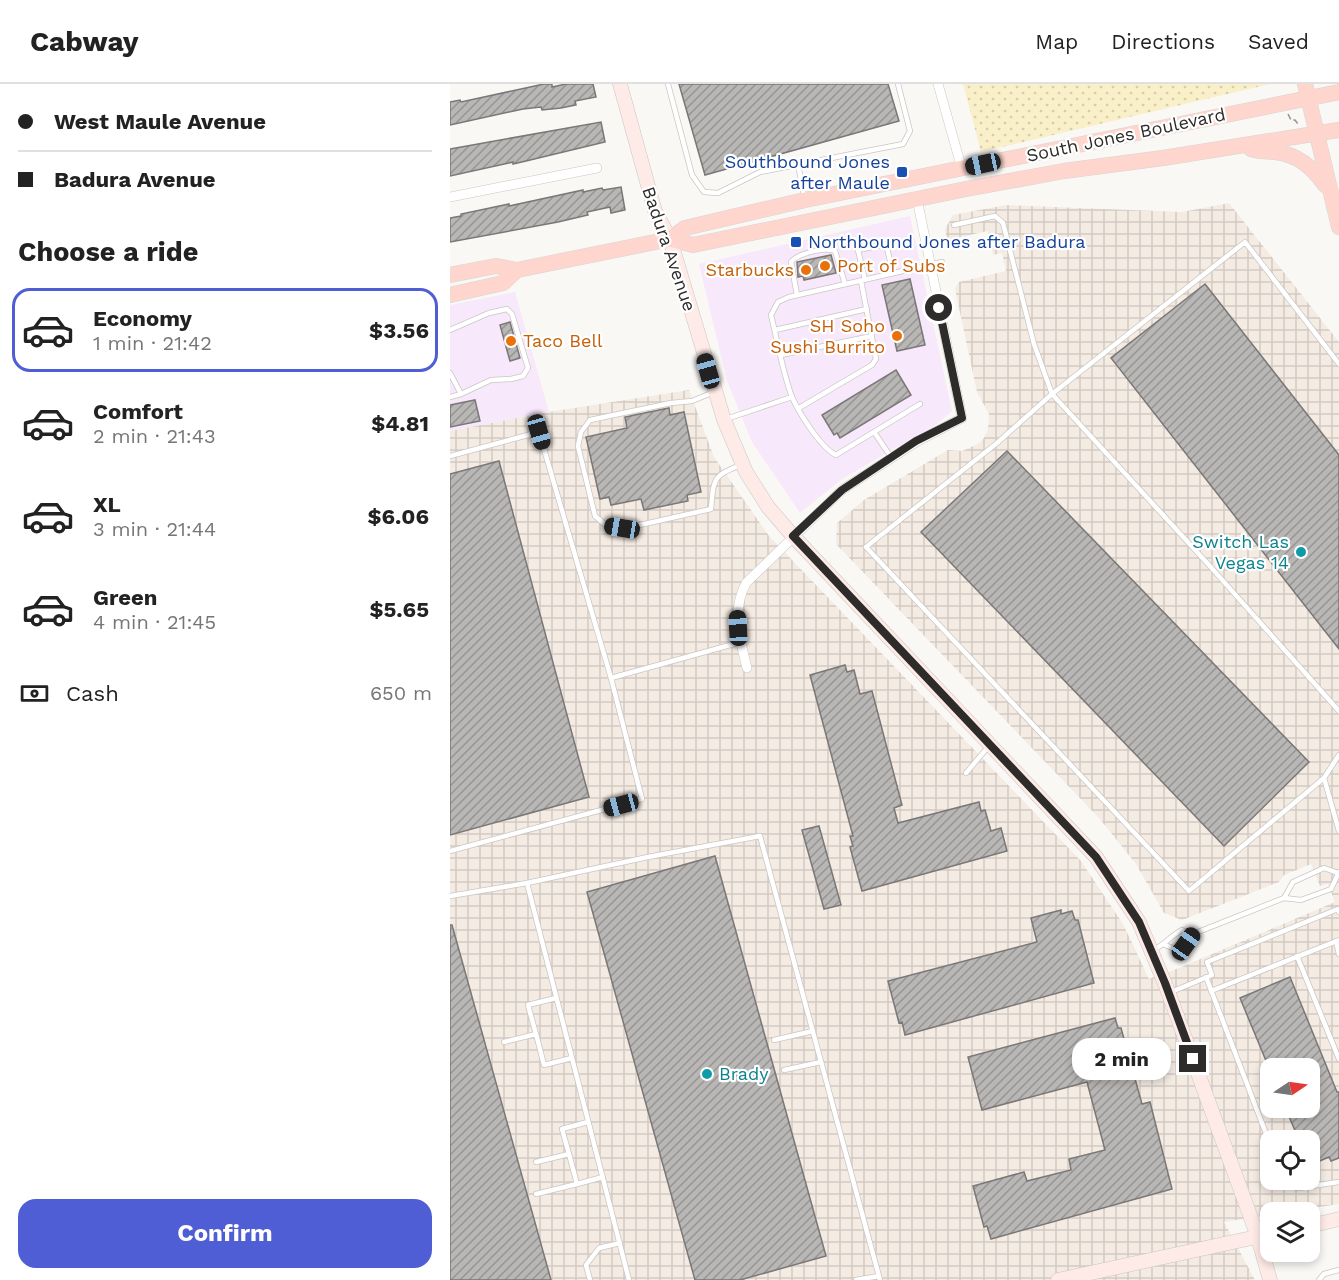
<!DOCTYPE html>
<meta charset="utf-8">
<style>
body{margin:0;font-family:"Work Sans",sans-serif;background:#f6f6f6;color:#222;height:100vh;display:flex;flex-direction:column;font-size:22px;white-space:nowrap}
*{box-sizing:border-box;margin:0}
p{font-size:20px;color:#767676}
.icon{flex:none;width:33px;height:33px;fill:none;stroke:currentColor;stroke-width:2;stroke-linecap:round;stroke-linejoin:round}
.map{position:relative;flex:1;overflow:hidden}
.sheet{display:flex;flex-direction:column;background:#fff;width:450px}
.sheet>*{flex:none}
.hud{display:grid;align-content:center;height:132px;padding:0 18px;background:#fff}
.needle{width:39px;rotate:77deg}
.controls{position:absolute;left:810px;top:974px;display:grid;gap:12px}
.controls a{display:grid;place-items:center;width:60px;height:60px;border-radius:12px;background:#fff;box-shadow:0 3px 9px #0003;font-size:30px}
.end{position:absolute;width:27px;height:27px;margin:-14px;border:8px solid #2d2c2b;background:#fff;box-shadow:0 0 0 3px #fff}
.from{border-radius:50%}
.bubble{position:absolute;height:42px;border-radius:18px;background:#fff;box-shadow:0 3px 9px #0003;font-size:20px;font-weight:700;line-height:42px;text-align:center}
.car{position:absolute;width:18px;height:36px;margin:-18px -9px;border-radius:8px;box-shadow:0 0 4px 2px #0007;background:linear-gradient(#222 24%,#8ab4d8 0 40%,#222 0 76%,#8ab4d8 0 86%,#222 0)}
.hud b{display:flex;align-items:center;gap:21px;height:57px;font-size:22px}
.hud b+b{border-top:2px solid #e0e0e0}
.hud i{width:15px;height:15px;background:#222}
ul{padding:0;list-style:none}
li{display:flex;align-items:center;gap:18px;height:84px;margin:0 12px 9px;padding:0 6px;border:3px solid transparent;border-radius:18px}
li div{flex:1}
li b{display:block;font-size:22px}
li em{font-style:normal;font-weight:700}
li.current{border-color:#4f5ed4}
li>.icon{width:54px;height:54px;stroke-width:1.5}
h2{padding:0 18px;font-size:27px;line-height:72px}
.pay{display:flex;align-items:center;gap:15px;height:66px;padding:0 18px;font-size:22px}
.pay p{margin-inline-start:auto}
.button{display:flex;gap:12px;margin-top:auto;padding:12px 18px}
.button a{flex:1;height:69px;border-radius:18px;background:#4f5ed4;color:#fff;font-size:24px;font-weight:700;line-height:69px;text-align:center}
header{display:flex;align-items:center;gap:36px;box-sizing:border-box;height:84px;padding:0 30px;background:#fff;border-bottom:2px solid #e0e0e0}
header strong{font-size:28px}
nav{display:flex;gap:33px;margin-inline-start:auto;font-size:21px}
main{display:flex;flex:1;min-height:0}
.map>svg:first-child{display:block}
.commercial{fill:#f7e8fb}
.industrial{fill:url(#industrial-grid);fill-rule:evenodd}
.sand{fill:url(#sand-dots)}
.building{fill:url(#building-hatch);stroke:#7a7776;stroke-width:1.5}
.lines{fill:none;stroke-linecap:round;stroke-linejoin:round}
.lane-casing{stroke:#cac7c5;stroke-width:6}
.street-casing{stroke:#cac7c5;stroke-width:10}
.secondary-casing{stroke:#cac7c5;stroke-width:15}
.primary-casing{stroke:#d5d5d5;stroke-width:16}
.path{stroke:#949391;stroke-width:1.5;stroke-dasharray:6 3;stroke-linecap:butt}
.lane{stroke:#fff;stroke-width:4.5}
.street{stroke:#fff;stroke-width:9}
.secondary{stroke:#feeae6;stroke-width:14}
.primary{stroke:#fed6cd;stroke-width:15}
.route{stroke:#2d2c2b;stroke-width:8}
.transit-dot{fill:#1a4fb4;stroke:#fff;stroke-width:2}
.food-dot{fill:#e8710a;stroke:#fff;stroke-width:2}
.culture-dot{fill:#0f9aa8;stroke:#fff;stroke-width:2}
.labels{text-anchor:middle;stroke-width:4.5;stroke-linejoin:round;paint-order:stroke}
.street-label{font-size:18px;fill:#2d2c2b;stroke:#fff}
.transit-label{font-size:18px;fill:#164399;stroke:#fff;text-anchor:end}
.food-label{font-size:18px;fill:#c56008;stroke:#fff;text-anchor:start}
.culture-label{font-size:18px;fill:#0d838f;stroke:#fff;text-anchor:end}
</style>
<header>
<strong>Cabway</strong>
<nav><a>Map</a><a>Directions</a><a>Saved</a></nav>
</header>
<main>
<section class="sheet">
<div class="hud">
<b><i class="from"></i>West Maule Avenue</b>
<b><i></i>Badura Avenue</b>
</div>
<h2>Choose a ride</h2>
<ul>
<li class="current"><svg class="icon" aria-label="car" viewBox="0 0 24 24"><path d="M5 17H2v-5l4-1 3-4h7l3 4 3 1v5h-3M9 17h6M6 11h13"/><circle cx="7" cy="17" r="2"/><circle cx="17" cy="17" r="2"/></svg><div><b>Economy</b><p>1 min · 21:42</p></div><em>$3.56</em></li>
<li><svg class="icon" aria-label="car" viewBox="0 0 24 24"><path d="M5 17H2v-5l4-1 3-4h7l3 4 3 1v5h-3M9 17h6M6 11h13"/><circle cx="7" cy="17" r="2"/><circle cx="17" cy="17" r="2"/></svg><div><b>Comfort</b><p>2 min · 21:43</p></div><em>$4.81</em></li>
<li><svg class="icon" aria-label="car" viewBox="0 0 24 24"><path d="M5 17H2v-5l4-1 3-4h7l3 4 3 1v5h-3M9 17h6M6 11h13"/><circle cx="7" cy="17" r="2"/><circle cx="17" cy="17" r="2"/></svg><div><b>XL</b><p>3 min · 21:44</p></div><em>$6.06</em></li>
<li><svg class="icon" aria-label="car" viewBox="0 0 24 24"><path d="M5 17H2v-5l4-1 3-4h7l3 4 3 1v5h-3M9 17h6M6 11h13"/><circle cx="7" cy="17" r="2"/><circle cx="17" cy="17" r="2"/></svg><div><b>Green</b><p>4 min · 21:45</p></div><em>$5.65</em></li>
</ul>
<div class="pay"><svg class="icon" aria-label="cash" viewBox="0 0 24 24"><path d="M3 7h18v10H3z"/><circle cx="12" cy="12" r="2"/></svg>Cash<p>650 m</p></div>
<div class="button"><a>Confirm</a></div>
</section>
<div class="map">
<svg width="889" height="1196" viewBox="0 0 889 1196">
<defs>
<pattern id="industrial-grid" width="8" height="8" patternUnits="userSpaceOnUse" patternTransform="scale(1.5)"><rect width="8" height="8" fill="#f4ebe3"/><path d="M0 4h8M4 0v8" fill="none" stroke="#d2cac3"/></pattern>
<pattern id="sand-dots" width="8" height="8" patternUnits="userSpaceOnUse" patternTransform="scale(1.5)"><rect width="8" height="8" fill="#f9efc9"/><path d="M2 2h.1M6 6h.1" fill="none" stroke="#d6cdad" stroke-width="1.8" stroke-linecap="round"/></pattern>
<pattern id="building-hatch" width="6" height="6" patternUnits="userSpaceOnUse" patternTransform="scale(1.5)"><rect width="6" height="6" fill="#b9b7b5"/><path d="M-1 1l2-2M0 6l6-6M5 7l2-2" fill="none" stroke="#979593"/></pattern>
</defs>
<rect width="100%" height="100%" fill="#faf8f5"/>
<g class="commercial">
<polygon points="460,132 502,327 487,340 392,395 350,429 302,358 277,297 249,180"/>
<polygon points="65,208 99,328 0,347 0,221"/>
</g>
<path class="industrial" d="M779,119L889,258V1120L837,1128H820V1131L774,1138L805,1196H0V347L99,328L239,306L264,373L319,452L631,777L673,840L699,895L729,884L885,818L878,800L870,802L861,780L834,791L829,798L732,836L714,829L686,780L649,734L386,460L387,439L414,416L498,366L512,367L528,360L534,354L538,345L539,330L527,308L505,205L509,198L556,187L552,169L543,171L538,147L497,156L495,145L503,131L556,121L732,128ZM820,984H860V1023H820ZM820,1056H860V1095H820Z"/>
<polygon class="sand" points="513,0 820,0 531,68"/>
<g class="building">
<polygon points="94,0 102,0 102,3 116,0 143,0 146,13 125,17 126,21 111,24 92,26 91,23 73,25 0,41 0,18 10,16 11,18"/>
<polygon points="229,0 438,0 449,37 255,91"/>
<polygon points="151,38 155,58 76,77 63,80 63,78 0,92 0,65"/>
<polygon points="171,103 175,126 161,129 160,123 137,128 138,131 108,138 0,158 0,134 11,132 11,130 59,120 59,122 133,106 133,108 152,104 153,106"/>
<polygon points="381,171 386,189 354,196 353,192 348,193 347,178"/>
<polygon points="460,195 475,261 447,267 432,201"/>
<polygon points="755,200 889,371 889,565 661,274"/>
<polygon points="60,238 70,274 60,277 50,241"/>
<polygon points="446,286 461,311 390,354 387,349 384,351 372,331"/>
<polygon points="25,316 30,337 0,343 0,321"/>
<polygon points="219,324 220,331 234,328 251,408 237,411 238,417 194,426 191,415 161,421 159,413 150,415 136,353 177,344 175,333"/>
<polygon points="557,367 859,678 774,762 471,448"/>
<polygon points="49,377 139,713 0,751 0,390"/>
<polygon points="395,581 397,588 404,586 410,610 422,607 452,721 444,724 448,739 529,718 531,727 535,726 541,747 551,744 557,767 412,807 400,763 403,762 400,752 403,752 360,591"/>
<polygon points="369,742 391,821 374,825 352,746"/>
<polygon points="265,772 376,1172 290,1196 245,1196 137,808"/>
<polygon points="611,826 611,830 622,827 625,836 628,836 644,899 455,951 452,938 449,939 438,897 587,858 581,834"/>
<polygon points="0,841 2,841 101,1196 0,1196"/>
<polygon points="840,893 887,1008 889,1008 889,1074 881,1077 879,1073 860,1081 860,1056 849,1056 835,1023 860,1023 860,984 819,984 790,914"/>
<polygon points="665,934 668,944 671,944 692,1020 700,1018 722,1105 541,1155 537,1142 534,1143 523,1102 574,1088 577,1097 621,1086 619,1075 655,1066 637,998 532,1026 518,973"/>
</g>
<g class="lines">
<g class="lane-casing">
<g id="lane">
<polyline points="218,0 242,91 254,108 268,109 310,88 453,60 460,47 448,0"/>
<polyline points="348,80 354,113"/>
<polyline points="504,141 545,132 553,139 584,260 602,310 758,480 889,627"/>
<polyline points="541,159 557,155"/>
<polyline points="415,196 408,166 436,160 443,189"/>
<path d="M347,211L341,178C348,169 375,163 385,167L395,200"/>
<polyline points="0,246 39,229 57,225 62,230 78,284 73,292 61,295 41,296 11,310 0,313"/>
<polyline points="325,246 417,225"/>
<polyline points="331,271 422,252"/>
<polyline points="0,289 11,310"/>
<path d="M264,308L242,317L221,319L140,336L131,348L128,362L145,432L157,442L172,445L261,425C264,394 262,392 291,381"/>
<path d="M470,320L386,371C371,364 349,329 342,313C333,290 327,255 321,231L328,218L339,213L492,178"/>
<polyline points="349,324 422,281 426,275 411,197"/>
<polyline points="276,335 342,313"/>
<polyline points="424,348 441,373"/>
<polyline points="0,372 89,348 161,594 192,715 0,767"/>
<polyline points="161,594 291,558"/>
<polyline points="889,671 874,694 889,747"/>
<polyline points="516,689 538,663"/>
<polyline points="874,694 739,807 416,463 547,359 602,310 795,158 889,280"/>
<polyline points="77,799 179,1196"/>
<polyline points="0,812 77,799 198,773 310,752 430,1196"/>
<polyline points="834,814 843,798 874,784 888,789"/>
<polyline points="886,857 889,870"/>
<polyline points="715,861 725,865 736,860 743,850 834,814 851,816 881,805 889,788"/>
<path d="M703,866C715,861 720,852 732,846L743,850"/>
<polyline points="847,872 889,975"/>
<polyline points="756,893 820,1060"/>
<polyline points="761,907 889,856"/>
<polyline points="721,908 762,891 757,878 888,825 889,828"/>
<polyline points="86,950 94,981 122,974"/>
<polyline points="324,956 363,947"/>
<polyline points="54,958 86,950 78,921 106,914"/>
<polyline points="334,986 371,978"/>
<polyline points="86,1078 119,1070 112,1045 138,1038"/>
<polyline points="834,1095 839,1102 848,1104 889,1098"/>
<polyline points="127,1100 153,1093"/>
<polyline points="86,1110 127,1100 119,1070"/>
<polyline points="140,1196 136,1181 149,1164 170,1159"/>
<polyline points="406,1196 429,1192"/>
<polyline points="869,1196 874,1190 889,1186"/>
</g>
</g>
<g class="street-casing">
<g id="street">
<polyline points="488,0 512,85"/>
<polyline points="0,113 147,84"/>
<path d="M297,584C290,555 281,527 296,499L392,406L466,358L512,334L467,115"/>
</g>
</g>
<g class="secondary-casing">
<g id="secondary">
<polyline points="170,0 205,127 220,155 274,336 296,388 318,423 343,452 646,773 689,838 716,902 808,1153 820,1196"/>
<polyline points="860,1142 889,1135"/>
<polyline points="608,1196 820,1150"/>
</g>
</g>
<g class="primary-casing">
<g id="primary">
<polyline points="855,0 889,143"/>
<path d="M801,65C809,68 817,67 825,68C847,70 862,83 875,101"/>
<polyline points="220,155 243,161 516,105 614,87 713,74 889,46"/>
<polyline points="0,191 46,182 67,186 220,155 235,144 355,116 889,8"/>
<polyline points="0,211 53,199 67,186"/>
</g>
</g>
<polyline class="path" points="838,30 841,36 845,36 848,40"/>
<use href="#lane" class="lane"/>
<use href="#street" class="street"/>
<use href="#secondary" class="secondary"/>
<use href="#primary" class="primary"/>
</g>
<g class="lines">
<polyline class="route" points="489,224 512,334 466,357 392,406 343,452 646,773 689,838 715,899 743,975"/>
</g>
<g class="transit-dot">
<rect x="446" y="82" width="12" height="12" rx="3"/>
<rect x="340" y="152" width="12" height="12" rx="3"/>
</g>
<g class="food-dot">
<circle cx="375" cy="182" r="6"/>
<circle cx="356" cy="186" r="6"/>
<circle cx="447" cy="252" r="6"/>
<circle cx="61" cy="257" r="6"/>
</g>
<g class="culture-dot">
<circle cx="851" cy="468" r="6"/>
<circle cx="257" cy="990" r="6"/>
</g>
<g class="labels">
<g class="street-label">
<text transform="translate(676 51) rotate(-12)" y="6">South Jones Boulevard</text>
<text transform="translate(219 165) rotate(71)" y="6">Badura Avenue</text>
</g>
<g class="transit-label">
<text x="440" y="84">Southbound Jones<tspan x="440" dy="21">after Maule</tspan></text>
<text x="358" y="164" text-anchor="start">Northbound Jones after Badura</text>
</g>
<g class="food-label">
<text x="387" y="188">Port of Subs</text>
<text x="344" y="192" text-anchor="end">Starbucks</text>
<text x="435" y="248" text-anchor="end">SH Soho<tspan x="435" dy="21">Sushi Burrito</tspan></text>
<text x="73" y="263">Taco Bell</text>
</g>
<g class="culture-label">
<text x="839" y="464">Switch Las<tspan x="839" dy="21">Vegas 14</tspan></text>
<text x="269" y="996" text-anchor="start">Brady</text>
</g>
</g>
</svg>
<div class="controls">
<a><svg class="needle" viewBox="-14 -14 28 28"><path d="M0-13l5 13h-10z" fill="#e53935"/><path d="M0 13l5-13h-10z" fill="#767676"/></svg></a>
<a><svg class="icon" aria-label="locate" viewBox="0 0 24 24"><circle cx="12" cy="12" r="6"/><path d="M12 2v4M12 18v4M2 12h4M18 12h4"/></svg></a>
<a><svg class="icon" aria-label="layers" viewBox="0 0 24 24"><path d="M12 4l9 5-9 5-9-5zM3 14l9 5 9-5"/></svg></a>
</div>
<i class="end from" style="left:489px;top:224px"></i>
<i class="end" style="left:743px;top:975px"></i>
<div class="bubble" style="left:622px;top:954px;width:99px">2 min</div>
<i class="car" style="left:533px;top:80px;rotate:258deg"></i>
<i class="car" style="left:258px;top:287px;rotate:344deg"></i>
<i class="car" style="left:89px;top:348px;rotate:164deg"></i>
<i class="car" style="left:172px;top:444px;rotate:279deg"></i>
<i class="car" style="left:288px;top:544px;rotate:357deg"></i>
<i class="car" style="left:171px;top:721px;rotate:255deg"></i>
<i class="car" style="left:736px;top:860px;rotate:35deg"></i>
</div>
</main>
